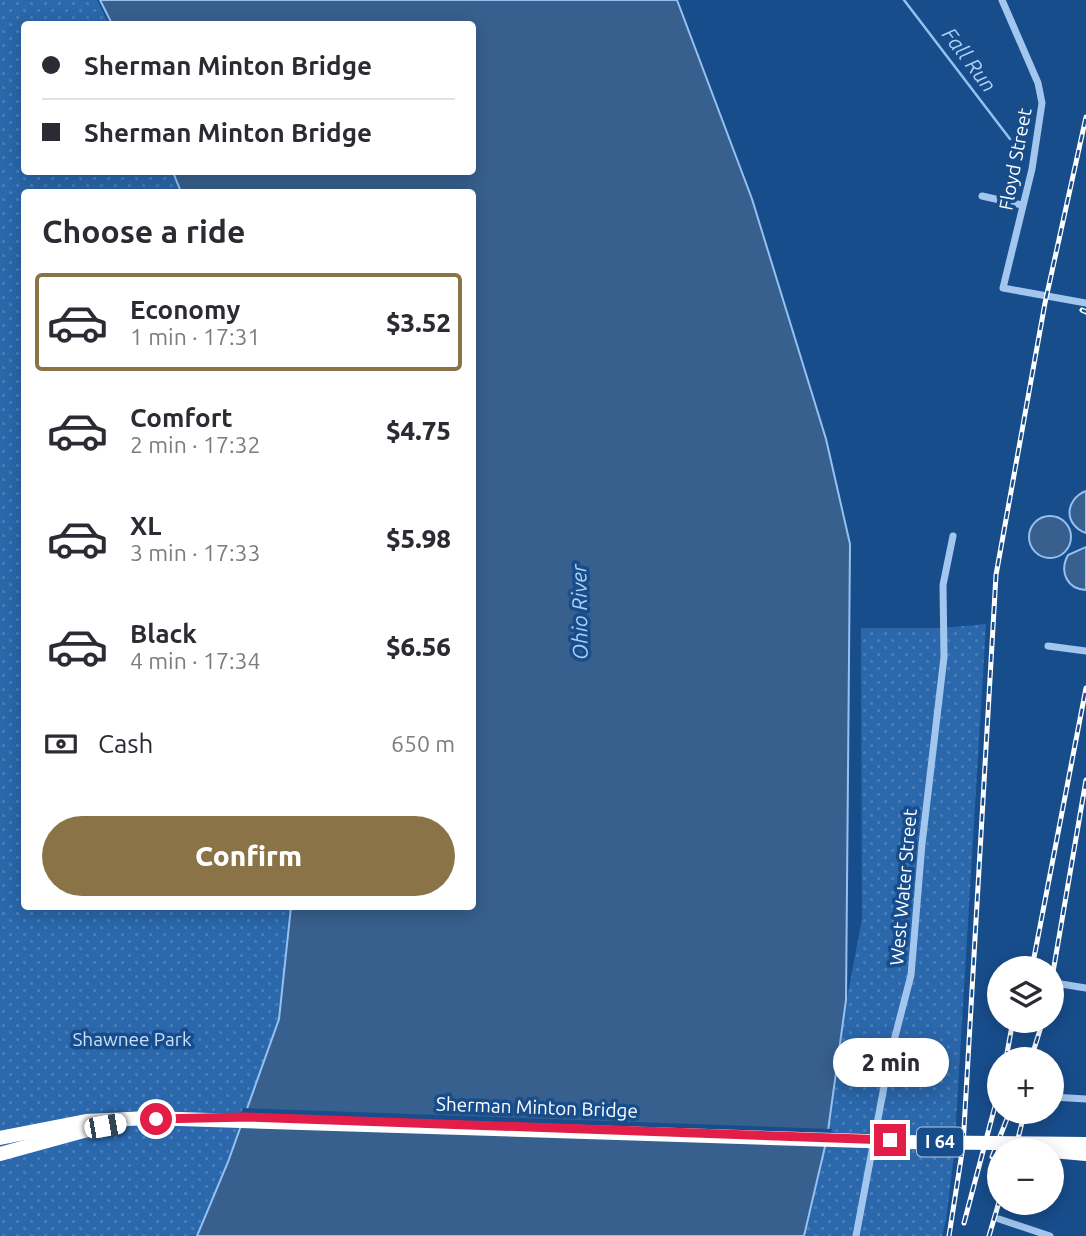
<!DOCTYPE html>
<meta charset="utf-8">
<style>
body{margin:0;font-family:Ubuntu,sans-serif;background:#f7f7f7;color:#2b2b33;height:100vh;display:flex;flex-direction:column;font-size:26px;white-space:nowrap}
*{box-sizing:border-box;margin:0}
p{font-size:23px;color:#7c7c81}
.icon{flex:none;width:38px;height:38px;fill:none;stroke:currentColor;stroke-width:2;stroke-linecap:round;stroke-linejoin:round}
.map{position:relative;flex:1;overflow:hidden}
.details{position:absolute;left:21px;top:189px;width:455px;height:721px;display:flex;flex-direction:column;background:#fff;border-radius:7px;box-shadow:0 4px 18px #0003}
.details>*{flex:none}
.hud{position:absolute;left:21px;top:21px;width:455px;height:154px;border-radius:7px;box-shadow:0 4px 18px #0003;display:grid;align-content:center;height:154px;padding:0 21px;background:#fff}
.fabs{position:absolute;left:987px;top:956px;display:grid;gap:14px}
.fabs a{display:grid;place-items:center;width:77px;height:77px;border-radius:50%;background:#fff;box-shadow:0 4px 18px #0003;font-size:35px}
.end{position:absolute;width:32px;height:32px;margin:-16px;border:9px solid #e11d48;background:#fff;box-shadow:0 0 0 4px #fff}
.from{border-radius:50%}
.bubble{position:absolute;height:49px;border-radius:24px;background:#fff;box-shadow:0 4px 18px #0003;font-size:23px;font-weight:800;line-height:49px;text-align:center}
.car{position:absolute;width:21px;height:42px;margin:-21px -10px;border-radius:9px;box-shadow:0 0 5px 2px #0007;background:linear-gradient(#fff 24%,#345 0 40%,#fff 0 76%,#345 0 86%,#fff 0)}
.hud b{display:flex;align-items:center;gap:24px;height:66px;font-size:26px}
.hud b+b{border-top:2px solid #e1e1e2}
.hud i{width:18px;height:18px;background:#2b2b33}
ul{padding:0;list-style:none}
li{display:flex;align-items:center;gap:21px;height:98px;margin:0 14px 10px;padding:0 7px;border:4px solid transparent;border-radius:7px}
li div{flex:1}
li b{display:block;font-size:26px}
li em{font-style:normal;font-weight:800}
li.active{border-color:#8a7447}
li>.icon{width:63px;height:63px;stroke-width:1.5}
h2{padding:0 21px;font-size:32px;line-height:84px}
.pay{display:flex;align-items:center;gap:18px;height:77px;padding:0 21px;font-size:26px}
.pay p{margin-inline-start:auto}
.cta{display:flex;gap:14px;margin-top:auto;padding:14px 21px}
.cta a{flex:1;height:80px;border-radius:42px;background:#8a7447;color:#fff;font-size:28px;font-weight:800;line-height:80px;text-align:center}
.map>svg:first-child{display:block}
.park{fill:url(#park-dots)}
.water{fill:#38608e;stroke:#95c1f1;stroke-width:2}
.pier{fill:#184d8c}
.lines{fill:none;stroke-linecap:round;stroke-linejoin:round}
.stream{stroke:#95c1f1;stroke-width:2.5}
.street{stroke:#a3c6ee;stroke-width:7}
.highway{stroke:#fff;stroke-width:14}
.rail-casing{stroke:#fff;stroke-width:5}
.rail{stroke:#184d8c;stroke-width:2.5;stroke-dasharray:8;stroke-linecap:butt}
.highway-bridge{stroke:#fff;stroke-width:14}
.route{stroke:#e11d48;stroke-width:9}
.labels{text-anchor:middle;stroke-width:7;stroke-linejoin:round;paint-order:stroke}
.shield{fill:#184d8c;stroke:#bacadc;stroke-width:2}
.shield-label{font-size:18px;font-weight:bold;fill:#fff}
.street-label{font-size:19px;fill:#fff;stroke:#184d8c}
.park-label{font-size:19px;fill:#c9e0fa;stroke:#184d8c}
.water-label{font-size:21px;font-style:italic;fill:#aed0f6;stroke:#184d8c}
</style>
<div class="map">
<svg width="1086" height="1236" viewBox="0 0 1086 1236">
<defs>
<pattern id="park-dots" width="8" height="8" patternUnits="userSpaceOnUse" patternTransform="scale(1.75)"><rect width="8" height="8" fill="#2a67ab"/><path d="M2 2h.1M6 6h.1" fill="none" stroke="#4a7eb8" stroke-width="1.8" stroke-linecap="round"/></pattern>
</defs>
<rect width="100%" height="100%" fill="#184d8c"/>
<g class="park">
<polygon points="0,0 97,0 109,24 24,24 24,172 182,172 189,192 24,192 24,906 291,907 279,1019 228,1162 197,1236 0,1236"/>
<polygon points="986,624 954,1155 946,1220 942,1236 804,1236 827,1138 843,1019 862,919 861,628 943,628"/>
</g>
<g class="water">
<polygon points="100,0 677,0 752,199 826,439 850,544 846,1000 827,1138 804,1236 197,1236 228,1162 279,1019 291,907 472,906 472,192 181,192 173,172 472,172 472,24 112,24"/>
<path d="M1086,491V533C1064,525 1064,500 1086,491Z"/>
<circle cx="1050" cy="537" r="21"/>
<path d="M1086,547V590C1067,589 1059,572 1068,555Z"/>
</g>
<polygon class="pier" points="243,1108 832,1129 829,1146 238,1124"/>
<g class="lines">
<polyline class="stream" points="904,0 1010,139"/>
<g class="street">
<polyline points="1002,0 1038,83 1042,103 1032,169 1003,288 1086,303"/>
<polyline points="982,196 1022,205"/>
<polyline points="1048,646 1086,651"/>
<polyline points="1061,984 1086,988"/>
<polyline points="1052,1097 1086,1099"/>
<polyline points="999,1219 1050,1236"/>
<polyline points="856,1236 889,1060 911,975 922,844 944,657 943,585 953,536"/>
</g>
<g class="highway">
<polyline points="1052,1151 1086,1154"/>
<polyline points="0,1154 91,1129"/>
</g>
<g class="rail-casing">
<g id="rail">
<polyline points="1082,310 1086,312"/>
<polyline points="1032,968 1086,688"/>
<polyline points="1052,978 1086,780"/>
<polyline points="1006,1059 1013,1020"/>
<polyline points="1031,1059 1043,1020"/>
<polyline points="1015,1150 1025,1111"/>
<polyline points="992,1157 1010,1111"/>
<polyline points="964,1223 999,1091"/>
<polyline points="949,1236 963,1146 996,575 1045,303 1086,117"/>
<polyline points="989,1236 999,1202"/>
</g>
</g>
<use href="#rail" class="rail"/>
<polyline class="highway-bridge" points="0,1138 86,1121 149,1118 896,1142 1086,1144"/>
</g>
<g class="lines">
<polyline class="route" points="156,1119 248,1117 890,1140"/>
</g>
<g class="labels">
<rect class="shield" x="917" y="1127.5" width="46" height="29" rx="5"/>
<g class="shield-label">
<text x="940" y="1148">I 64</text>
</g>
<g class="street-label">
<text transform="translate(1015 159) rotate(-79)" y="7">Floyd Street</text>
<text transform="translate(903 887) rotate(-85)" y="7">West Water Street</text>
<text transform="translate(537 1107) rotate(2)" y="7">Sherman Minton Bridge</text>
</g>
<g class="park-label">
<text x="132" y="1046">Shawnee Park</text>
</g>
<g class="water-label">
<text transform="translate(969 60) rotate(53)" y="7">Fall Run</text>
<text transform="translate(580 612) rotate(-91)" y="7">Ohio River</text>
</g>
</g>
</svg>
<div class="fabs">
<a><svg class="icon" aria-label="layers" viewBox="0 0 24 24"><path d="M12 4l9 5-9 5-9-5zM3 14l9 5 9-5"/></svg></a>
<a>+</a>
<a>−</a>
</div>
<i class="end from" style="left:156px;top:1119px"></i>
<i class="end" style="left:890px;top:1140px"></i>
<div class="bubble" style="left:833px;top:1038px;width:116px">2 min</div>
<i class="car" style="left:105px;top:1126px;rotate:80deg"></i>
<div class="hud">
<b><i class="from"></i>Sherman Minton Bridge</b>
<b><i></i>Sherman Minton Bridge</b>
</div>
<section class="details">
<h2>Choose a ride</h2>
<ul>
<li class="active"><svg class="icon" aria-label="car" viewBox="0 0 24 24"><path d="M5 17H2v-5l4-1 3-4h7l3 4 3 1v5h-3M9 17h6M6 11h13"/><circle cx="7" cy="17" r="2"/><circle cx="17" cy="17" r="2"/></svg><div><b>Economy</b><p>1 min · 17:31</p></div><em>$3.52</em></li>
<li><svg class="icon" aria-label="car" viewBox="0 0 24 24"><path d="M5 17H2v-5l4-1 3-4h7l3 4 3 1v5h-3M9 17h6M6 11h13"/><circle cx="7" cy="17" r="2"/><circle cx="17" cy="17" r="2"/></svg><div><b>Comfort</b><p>2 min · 17:32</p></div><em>$4.75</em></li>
<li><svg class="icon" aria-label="car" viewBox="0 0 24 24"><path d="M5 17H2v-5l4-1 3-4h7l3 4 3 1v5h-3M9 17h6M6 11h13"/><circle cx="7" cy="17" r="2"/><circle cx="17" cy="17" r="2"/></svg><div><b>XL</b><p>3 min · 17:33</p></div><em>$5.98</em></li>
<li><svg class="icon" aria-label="car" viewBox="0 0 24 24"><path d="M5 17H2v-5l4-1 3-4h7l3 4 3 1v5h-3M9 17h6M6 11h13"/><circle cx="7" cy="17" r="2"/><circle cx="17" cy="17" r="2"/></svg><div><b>Black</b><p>4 min · 17:34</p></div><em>$6.56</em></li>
</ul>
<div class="pay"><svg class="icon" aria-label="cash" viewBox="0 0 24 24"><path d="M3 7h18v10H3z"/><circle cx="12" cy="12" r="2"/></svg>Cash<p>650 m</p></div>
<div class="cta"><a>Confirm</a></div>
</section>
</div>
